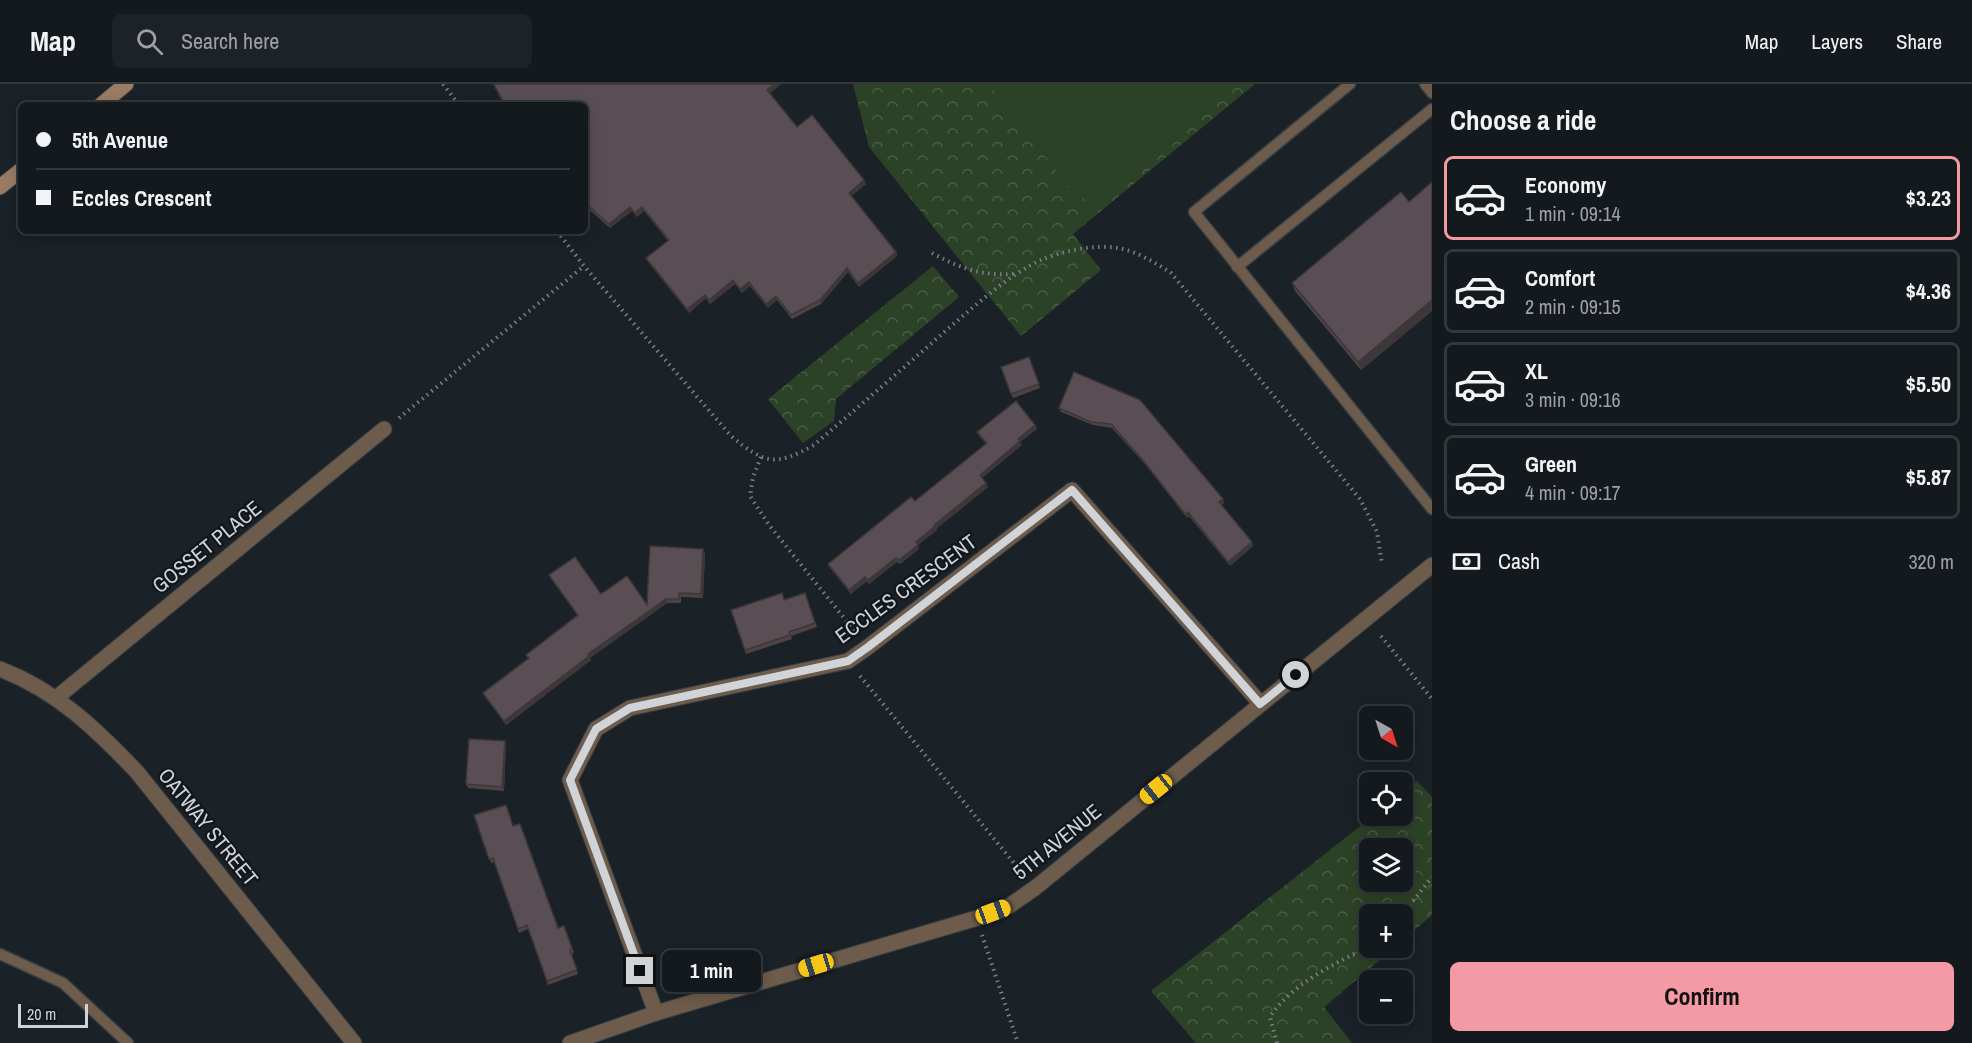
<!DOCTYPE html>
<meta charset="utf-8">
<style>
body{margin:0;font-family:"Archivo Narrow",sans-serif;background:#1d2226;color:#f1f3f6;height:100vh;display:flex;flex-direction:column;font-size:22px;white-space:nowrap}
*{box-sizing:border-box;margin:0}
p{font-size:20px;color:#9da0a4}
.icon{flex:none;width:33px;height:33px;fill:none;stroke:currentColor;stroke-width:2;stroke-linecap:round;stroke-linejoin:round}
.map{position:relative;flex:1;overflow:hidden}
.drawer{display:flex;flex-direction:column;background:#14191d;width:540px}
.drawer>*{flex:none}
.hud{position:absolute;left:18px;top:18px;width:570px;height:132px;border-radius:9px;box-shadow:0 3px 15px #0003,0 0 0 2px #33383b;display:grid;align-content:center;height:132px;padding:0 18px;background:#14191d}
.needle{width:39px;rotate:141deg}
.controls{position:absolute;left:1359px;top:622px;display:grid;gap:12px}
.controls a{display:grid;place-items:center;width:54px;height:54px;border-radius:9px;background:#14191d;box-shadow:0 3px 15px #0003,0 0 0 2px #33383b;font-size:30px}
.scale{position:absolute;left:18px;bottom:15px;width:70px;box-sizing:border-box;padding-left:6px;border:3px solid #d0d4d9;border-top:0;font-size:16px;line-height:21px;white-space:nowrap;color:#d0d4d9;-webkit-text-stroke:4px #11171d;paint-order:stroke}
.end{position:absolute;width:27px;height:27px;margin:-14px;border:8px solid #d0d4d9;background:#111;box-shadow:0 0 0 3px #111}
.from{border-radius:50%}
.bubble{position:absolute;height:42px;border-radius:9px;background:#14191d;box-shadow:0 3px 15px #0003,0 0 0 2px #33383b;font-size:20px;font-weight:700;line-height:42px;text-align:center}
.car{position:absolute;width:18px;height:36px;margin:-18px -9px;border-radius:8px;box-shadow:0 0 4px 2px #0007;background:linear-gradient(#f5c518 24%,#345 0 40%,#f5c518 0 76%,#345 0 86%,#f5c518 0)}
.hud b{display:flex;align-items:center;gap:21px;height:57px;font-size:22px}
.hud b+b{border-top:2px solid #33383b}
.hud i{width:15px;height:15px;background:#f1f3f6}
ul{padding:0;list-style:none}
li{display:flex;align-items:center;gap:18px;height:84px;margin:0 12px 9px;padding:0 6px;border:3px solid #33383b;border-radius:9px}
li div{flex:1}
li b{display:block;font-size:22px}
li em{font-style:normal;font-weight:700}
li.selected{border-color:#f49aa4}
li>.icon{width:54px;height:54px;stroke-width:1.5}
h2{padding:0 18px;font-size:27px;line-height:72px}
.pay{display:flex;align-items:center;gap:15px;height:66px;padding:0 18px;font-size:22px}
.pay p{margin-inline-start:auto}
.button{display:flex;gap:12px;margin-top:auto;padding:12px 18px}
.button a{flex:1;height:69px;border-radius:9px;background:#f49aa4;color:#111;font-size:24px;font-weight:700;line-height:69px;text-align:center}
header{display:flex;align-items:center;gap:36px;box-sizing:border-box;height:84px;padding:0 30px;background:#14191d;border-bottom:2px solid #33383b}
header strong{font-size:28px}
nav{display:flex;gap:33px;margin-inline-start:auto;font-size:21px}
.search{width:420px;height:54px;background:#1d2226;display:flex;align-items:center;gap:15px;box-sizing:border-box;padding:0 21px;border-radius:9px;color:#9da0a4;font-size:22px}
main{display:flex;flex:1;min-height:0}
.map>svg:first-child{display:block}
.park{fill:url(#park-crowns);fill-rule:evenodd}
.garden{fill:#2c4226}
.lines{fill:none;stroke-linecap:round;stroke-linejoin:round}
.lane-casing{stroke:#373e43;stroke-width:13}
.street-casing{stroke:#373e43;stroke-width:17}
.secondary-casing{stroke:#373e43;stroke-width:17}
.path{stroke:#7b8086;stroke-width:4;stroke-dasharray:1.5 4.5;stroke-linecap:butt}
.lane{stroke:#6d5b4b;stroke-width:10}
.street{stroke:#6d5b4b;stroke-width:15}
.secondary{stroke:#997c63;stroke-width:15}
.wall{fill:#4d4347}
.shaded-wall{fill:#3e373a}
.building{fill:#594e53;stroke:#3e373a;stroke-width:1.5}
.route{stroke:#d0d4d9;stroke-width:8}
.labels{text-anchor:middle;stroke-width:4.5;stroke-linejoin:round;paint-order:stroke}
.street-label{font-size:21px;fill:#d0d4d9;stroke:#11171d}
</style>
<header>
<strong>Map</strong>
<div class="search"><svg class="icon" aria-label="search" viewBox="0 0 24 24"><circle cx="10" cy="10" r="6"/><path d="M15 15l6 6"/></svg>Search here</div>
<nav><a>Map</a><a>Layers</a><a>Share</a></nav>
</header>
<main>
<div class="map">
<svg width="1432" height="959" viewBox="0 0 1432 959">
<defs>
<pattern id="park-crowns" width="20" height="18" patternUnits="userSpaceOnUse" patternTransform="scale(1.5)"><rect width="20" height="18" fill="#2c4226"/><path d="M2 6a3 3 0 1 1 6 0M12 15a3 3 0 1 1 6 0" fill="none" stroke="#4a5c45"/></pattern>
</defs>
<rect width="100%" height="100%" fill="#1a2127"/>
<g class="park">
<polygon points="853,0 1255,0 1073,150 1101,186 1021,252 869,63"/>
<polygon points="933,182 959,213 836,315 834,337 803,359 768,315"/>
<path d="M1417,697L1432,713V831L1403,856L1402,831H1370V864H1394L1324,923L1352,959H1196L1151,907L1373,732H1402L1403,709ZM1370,765H1402V798H1370Z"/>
</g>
<polygon class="garden" points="989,0 1239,0 1100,120 1075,111"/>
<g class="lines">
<g class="lane-casing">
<g id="lane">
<polyline points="1350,0 1194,128 1432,425"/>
<polyline points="1425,0 1432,9"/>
<polyline points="1237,183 1432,25"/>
<polyline points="0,870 63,899 128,959"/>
</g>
</g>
<g class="street-casing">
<g id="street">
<path d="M0,585C57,607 96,645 137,688L354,959"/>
<polyline points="56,614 384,345"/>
<polyline points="656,929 570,696 596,645 630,624 848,577 868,563 1072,406 1260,619"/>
<polyline points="570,959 656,929 977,834 1009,822 1035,804 1432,481"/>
</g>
</g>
<g class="secondary-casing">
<g id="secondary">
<polyline points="101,21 126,0"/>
<polyline points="0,103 21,86"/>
</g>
</g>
<g class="path">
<polyline points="443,0 459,21"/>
<path d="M557,147L584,182L731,352C765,380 775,383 814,361C857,324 900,287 942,250C970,226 1008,191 1041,176C1063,167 1094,160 1118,164C1136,167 1156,179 1171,189L1360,415L1377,448L1382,480"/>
<path d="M932,169C959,184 987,194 1018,189"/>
<polyline points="399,334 584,182"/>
<polyline points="761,373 753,393 750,412 769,441 857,550"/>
<polyline points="1381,552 1432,615"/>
<polyline points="860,592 1023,790"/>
<polyline points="1402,831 1432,793"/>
<polyline points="982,851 1018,959"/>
<path d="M1277,959L1270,933C1291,900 1336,879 1370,862"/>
</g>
<use href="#lane" class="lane"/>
<use href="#street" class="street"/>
<use href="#secondary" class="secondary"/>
</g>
<g class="wall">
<polygon points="493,0 781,0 770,9 797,43 864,96 866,100 851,112 896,168 897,172 859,203 848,188 821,220 792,235 777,216 768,224 750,202 742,209 735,200 710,220 706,214 689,229 648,178 646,174 668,157 644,127 637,133 632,127 610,144 585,122 585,21 504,21"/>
<polygon points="1432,98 1432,227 1361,286 1295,207 1292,199 1409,118"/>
<polygon points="1029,273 1040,304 1013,314 1001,283"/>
<polygon points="1074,288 1224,419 1221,421 1252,458 1253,462 1230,482 1189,432 1187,434 1144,379 1112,344 1093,341 1061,328 1059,324"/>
<polygon points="1035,341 1037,345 1020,358 1022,361 982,394 986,399 988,403 936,445 937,446 918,461 919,465 900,480 897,478 869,500 867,497 851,510 830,484 828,480 915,417 986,360 979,352 977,348"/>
<polygon points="703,465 705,469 703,514 681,513 681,519 667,519 590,574 591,576 506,641 485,613 483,609 528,575 526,571 577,531 551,495 549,491 601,510 647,521"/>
<polygon points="805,509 817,543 791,552 792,555 746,570 731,526 784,516"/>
<polygon points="505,657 506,661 504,707 468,704 466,700"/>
<polygon points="474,731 513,742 558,844 564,842 574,868 572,871 578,890 548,901 528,845 519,849 495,778 491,779"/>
</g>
<g class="shaded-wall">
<polygon points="774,0 781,0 769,10 767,6"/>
<polygon points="864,96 866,100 850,113 849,109"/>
<polygon points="630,123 632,127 610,144 609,140"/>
<polygon points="642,123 644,127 637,133 635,129"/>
<polygon points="896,168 897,172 859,203 858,199"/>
<polygon points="847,184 848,188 821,220 820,216"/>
<polygon points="733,196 735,200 710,220 709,216"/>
<polygon points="749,198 750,202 742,209 740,205"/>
<polygon points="705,211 706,214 689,229 687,225"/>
<polygon points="776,212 777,216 768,224 766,220"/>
<polygon points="1432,216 1432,227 1361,286 1358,278"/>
<polygon points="1035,341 1037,345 1020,358 1022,361 981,395 980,391 1018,355"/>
<polygon points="986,399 988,403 936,445 937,446 918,461 919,465 900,480 899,476 916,458 934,441"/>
<polygon points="1223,415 1224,419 1220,422 1219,418"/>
<polygon points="1188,428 1189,432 1187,434 1185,430"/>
<polygon points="1252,458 1253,462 1230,482 1228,478"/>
<polygon points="703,465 705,469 703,514 701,510"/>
<polygon points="896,474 897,478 869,500 868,496"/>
<polygon points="865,493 867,497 851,510 849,506"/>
<polygon points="666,515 667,519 590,574 591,576 506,641 504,637 588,570"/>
<polygon points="505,657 506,661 504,707 502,703"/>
</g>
<g class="building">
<polygon points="494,0 774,0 767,6 797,43 812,31 864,96 849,109 896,168 858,199 847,184 820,216 791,231 776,212 766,220 749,198 740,205 733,196 709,216 705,211 687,225 646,174 669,156 642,123 635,129 630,123 609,140 585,119 585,21 505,21"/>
<polygon points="1432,98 1432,216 1358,278 1292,199 1401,108 1409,118"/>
<polygon points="1029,273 1039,300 1011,310 1001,283"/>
<polygon points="1074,288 1140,316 1223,415 1219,418 1252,458 1228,478 1188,428 1185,430 1142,375 1111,340 1091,338 1059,324"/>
<polygon points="1016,317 1035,341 1018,355 1020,357 980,391 986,399 934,441 935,442 916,458 918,461 899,476 896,474 868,496 865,493 849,506 828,480 911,413 915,417 987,359 977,348"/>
<polygon points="650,462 703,465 701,510 679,509 679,515 666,515 588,570 589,572 504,637 483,609 529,574 526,571 578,531 549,491 575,473 601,510 627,492 647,521"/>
<polygon points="782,509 784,516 805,509 815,539 789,548 790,551 745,566 731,526"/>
<polygon points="469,655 505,657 502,703 466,700"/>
<polygon points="506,721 513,742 520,740 558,844 564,842 572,864 570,867 577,886 547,897 527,841 518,845 493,774 489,775 474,731"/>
</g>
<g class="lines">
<polyline class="route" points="640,887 570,696 596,645 630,624 848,577 868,563 1072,406 1260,620 1296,591"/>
</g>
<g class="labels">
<g class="street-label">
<text transform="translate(207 463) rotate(-39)" y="7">GOSSET PLACE</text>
<text transform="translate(906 505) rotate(-36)" y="7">ECCLES CRESCENT</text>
<text transform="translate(208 743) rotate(51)" y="7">OATWAY STREET</text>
<text transform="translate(1057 758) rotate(-39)" y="7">5TH AVENUE</text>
</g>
</g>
</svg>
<div class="controls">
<a><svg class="needle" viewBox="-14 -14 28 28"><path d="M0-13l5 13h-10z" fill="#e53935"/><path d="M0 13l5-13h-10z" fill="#9da0a4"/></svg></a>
<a><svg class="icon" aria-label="locate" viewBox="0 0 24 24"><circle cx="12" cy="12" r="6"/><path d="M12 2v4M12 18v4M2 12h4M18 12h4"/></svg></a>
<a><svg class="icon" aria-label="layers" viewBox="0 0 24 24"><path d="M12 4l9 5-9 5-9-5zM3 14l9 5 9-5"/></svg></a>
<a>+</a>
<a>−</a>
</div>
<div class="scale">20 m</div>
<i class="end from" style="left:1296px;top:591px"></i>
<i class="end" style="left:640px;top:887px"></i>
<div class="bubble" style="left:662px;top:866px;width:99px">1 min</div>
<i class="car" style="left:1156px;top:705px;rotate:231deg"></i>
<i class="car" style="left:993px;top:828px;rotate:70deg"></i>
<i class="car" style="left:816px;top:881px;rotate:253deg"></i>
<div class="hud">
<b><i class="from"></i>5th Avenue</b>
<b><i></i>Eccles Crescent</b>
</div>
</div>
<section class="drawer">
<h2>Choose a ride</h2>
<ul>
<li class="selected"><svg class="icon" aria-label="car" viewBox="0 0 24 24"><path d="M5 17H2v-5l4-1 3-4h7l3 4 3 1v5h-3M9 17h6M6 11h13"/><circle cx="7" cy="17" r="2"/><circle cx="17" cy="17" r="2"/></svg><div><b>Economy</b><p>1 min · 09:14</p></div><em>$3.23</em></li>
<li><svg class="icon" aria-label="car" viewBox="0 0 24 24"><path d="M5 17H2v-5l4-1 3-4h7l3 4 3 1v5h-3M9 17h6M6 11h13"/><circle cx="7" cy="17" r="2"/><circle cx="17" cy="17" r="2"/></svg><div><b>Comfort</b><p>2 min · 09:15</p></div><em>$4.36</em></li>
<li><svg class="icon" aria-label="car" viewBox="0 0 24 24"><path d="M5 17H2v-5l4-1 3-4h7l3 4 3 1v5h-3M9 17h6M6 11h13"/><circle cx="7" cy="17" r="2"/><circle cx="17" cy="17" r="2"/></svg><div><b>XL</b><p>3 min · 09:16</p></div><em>$5.50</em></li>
<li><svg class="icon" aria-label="car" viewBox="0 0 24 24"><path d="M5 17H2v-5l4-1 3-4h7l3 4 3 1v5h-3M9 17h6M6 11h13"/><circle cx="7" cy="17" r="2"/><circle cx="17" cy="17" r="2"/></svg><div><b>Green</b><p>4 min · 09:17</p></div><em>$5.87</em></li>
</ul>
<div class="pay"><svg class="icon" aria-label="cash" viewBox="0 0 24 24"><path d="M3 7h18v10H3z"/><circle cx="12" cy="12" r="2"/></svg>Cash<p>320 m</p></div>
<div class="button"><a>Confirm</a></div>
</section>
</main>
